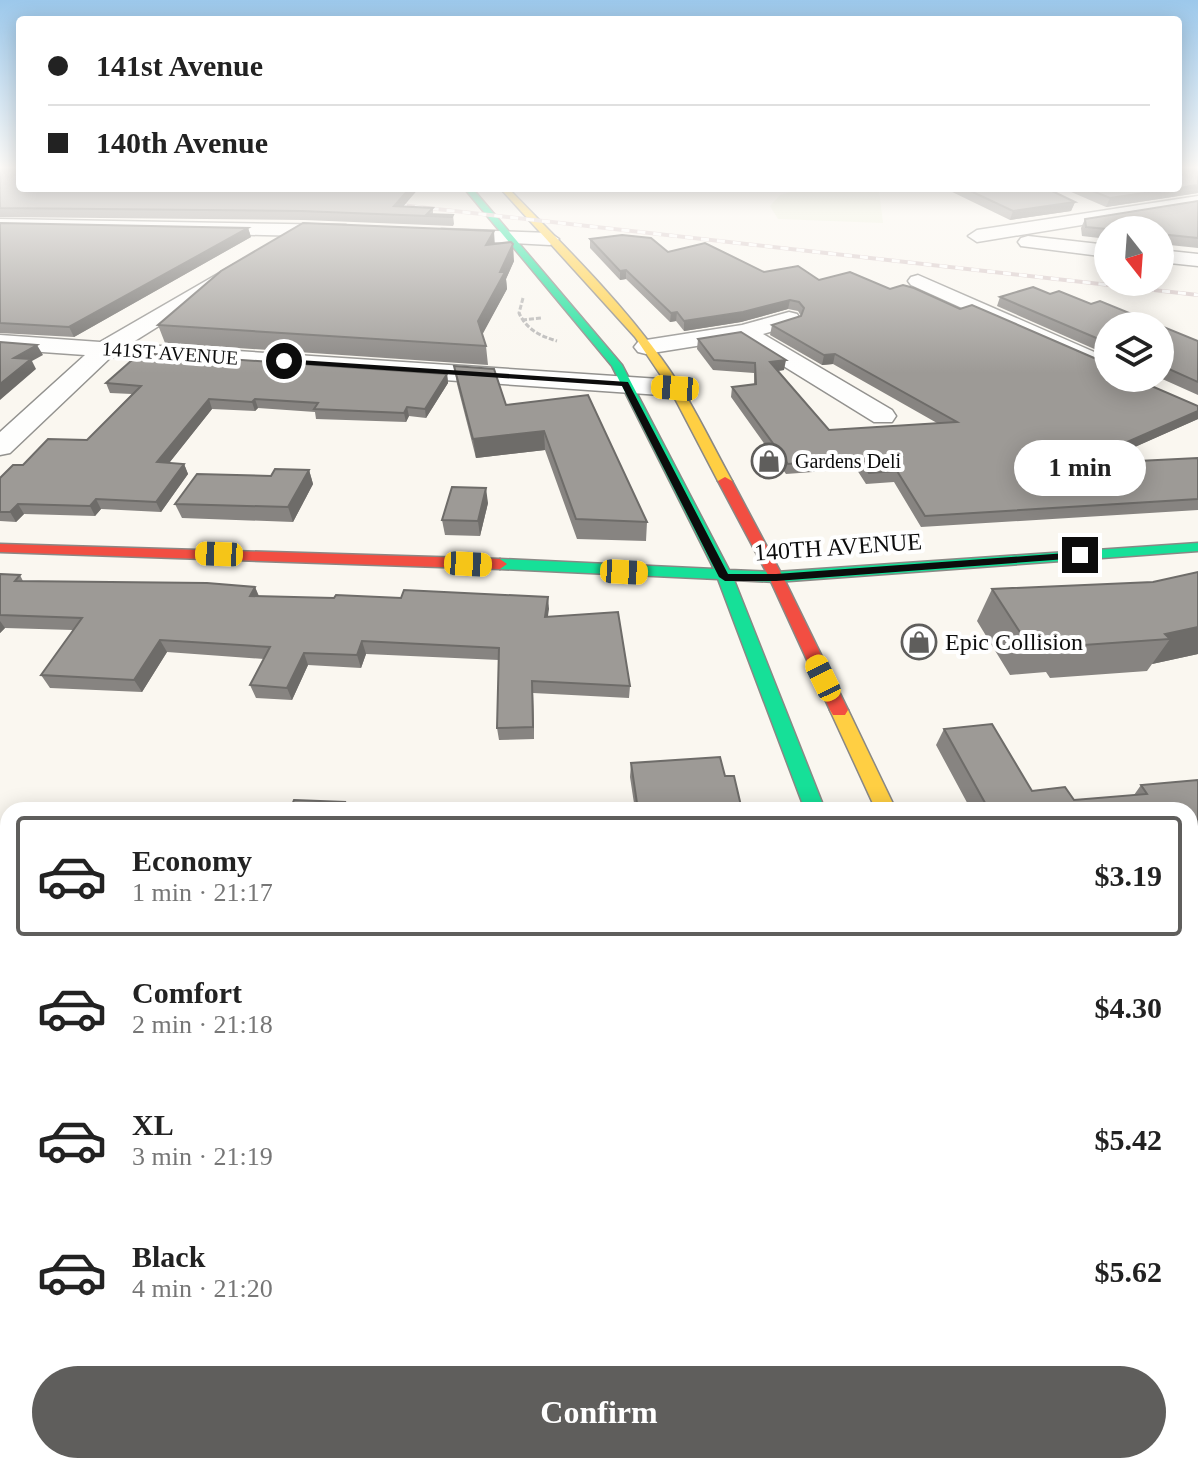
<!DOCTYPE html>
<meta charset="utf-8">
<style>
body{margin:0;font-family:"Times New Roman",serif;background:#f6f6f6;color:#222;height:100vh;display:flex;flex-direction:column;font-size:30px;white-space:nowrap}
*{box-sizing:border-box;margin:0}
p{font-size:26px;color:#767676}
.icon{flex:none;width:44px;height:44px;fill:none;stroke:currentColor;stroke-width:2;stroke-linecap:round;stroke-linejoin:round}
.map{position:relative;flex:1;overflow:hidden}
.details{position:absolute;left:0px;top:802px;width:1198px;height:672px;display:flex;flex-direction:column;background:#fff;border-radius:24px 24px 0 0;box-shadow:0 4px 20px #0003}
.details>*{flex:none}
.hud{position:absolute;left:16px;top:16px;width:1166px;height:176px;border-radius:8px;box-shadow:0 4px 20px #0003;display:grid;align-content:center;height:176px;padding:0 32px;background:#fff}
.needle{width:52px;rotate:163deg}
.tools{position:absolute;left:1094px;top:216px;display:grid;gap:16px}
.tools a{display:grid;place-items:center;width:80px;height:80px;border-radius:50%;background:#fff;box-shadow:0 4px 20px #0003;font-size:40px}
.end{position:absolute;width:36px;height:36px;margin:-18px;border:10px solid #0c0c0c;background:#fff;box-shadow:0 0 0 4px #fff}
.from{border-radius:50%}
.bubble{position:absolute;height:56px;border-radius:28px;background:#fff;box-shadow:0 4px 20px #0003;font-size:26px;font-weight:800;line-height:56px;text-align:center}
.car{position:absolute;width:24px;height:48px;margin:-24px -12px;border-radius:10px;box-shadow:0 0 6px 2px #0007;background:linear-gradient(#f5c518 24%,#345 0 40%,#f5c518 0 76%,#345 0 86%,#f5c518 0)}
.hud b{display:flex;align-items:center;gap:28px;height:76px;font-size:30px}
.hud b+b{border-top:2px solid #e0e0e0}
.hud i{width:20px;height:20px;background:#222}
ul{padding:14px 0 0;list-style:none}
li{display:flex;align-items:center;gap:24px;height:120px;margin:0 16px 12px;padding:0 16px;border:4px solid transparent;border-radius:8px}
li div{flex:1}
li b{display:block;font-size:30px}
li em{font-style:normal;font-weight:800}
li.active{border-color:#5f5e5c}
li>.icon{width:72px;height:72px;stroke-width:1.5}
.action{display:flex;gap:16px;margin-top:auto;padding:16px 32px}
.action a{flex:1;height:92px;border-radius:48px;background:#5f5e5c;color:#fff;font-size:32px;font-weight:800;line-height:92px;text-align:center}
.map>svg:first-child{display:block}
.pitch{fill:#edf1dc}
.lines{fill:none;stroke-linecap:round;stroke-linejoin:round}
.street-casing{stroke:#93928f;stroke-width:3}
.fast-casing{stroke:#8a8885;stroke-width:3}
.slow-casing{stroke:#8a8885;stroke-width:3}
.jam-casing{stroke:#8a8885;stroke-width:3}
.path{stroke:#b7b6b5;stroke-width:3;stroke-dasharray:5 2;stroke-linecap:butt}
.street{fill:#fefefd;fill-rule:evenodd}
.fast{fill:#16e098;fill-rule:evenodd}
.slow{fill:#ffcf43;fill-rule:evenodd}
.jam{fill:#f24e42;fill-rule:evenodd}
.rail-casing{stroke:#d5c6c6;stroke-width:4}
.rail{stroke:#fff;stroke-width:3;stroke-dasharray:8;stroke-linecap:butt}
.wall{fill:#878481}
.shaded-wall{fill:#6e6c69}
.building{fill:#9d9a96;stroke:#6e6c69;stroke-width:2}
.route{fill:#0c0c0c}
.labels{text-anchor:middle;stroke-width:8;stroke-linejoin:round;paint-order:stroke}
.far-street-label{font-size:20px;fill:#0c0c0c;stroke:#fff}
.far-poi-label{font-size:20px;fill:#0c0c0c;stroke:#fff;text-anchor:start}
.street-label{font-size:24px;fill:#0c0c0c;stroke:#fff}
.poi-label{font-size:24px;fill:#0c0c0c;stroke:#fff;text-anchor:start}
</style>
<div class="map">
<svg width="1198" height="1474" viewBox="0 0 1198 1474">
<rect width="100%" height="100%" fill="#faf7f0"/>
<polygon class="pitch" points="806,188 879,190 883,223 778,219 770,206 780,195"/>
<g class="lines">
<g class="street-casing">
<g id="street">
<polygon points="1198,196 1198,206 977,242 968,236 977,230"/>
<polygon points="0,219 346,225 355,231 346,237 0,229"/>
<polygon points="442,229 550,233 559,239 550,245 435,239 433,235 435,231"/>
<polygon points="1028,236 1108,245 1108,257 1021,246 1018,242 1021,238"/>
<polygon points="1160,250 1198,254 1198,266 1160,262"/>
<polygon points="235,264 245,270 242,274 130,344 675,380 684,383 688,388 684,393 675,396 111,357 10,453 0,455 0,432 85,355 0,349 0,335 100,342"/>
<polygon points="918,275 1108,358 1108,374 911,285 908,281 911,277"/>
<polygon points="789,312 797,314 800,319 797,324 763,334 892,410 896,416 892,422 874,422 740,339 646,354 638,352 634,347 638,342 646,340 742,325"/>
<rect x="0" y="1014" width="8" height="52"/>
<polygon points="1198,1027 1198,1081 1190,1083 1190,1029"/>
</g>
</g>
<g class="fast-casing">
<polygon id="fast" points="464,188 472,188 622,365 729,570 776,572 1198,543 1198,551 776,582 734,580 825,810 805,810 718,579 500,569 493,564 500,559 714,569 612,366"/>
</g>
<g class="slow-casing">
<g id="slow">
<path d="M500,188H508C561,243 616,296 661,358C689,396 709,439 732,481L730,484L718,481L670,389L635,337Z"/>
<polygon points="839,704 848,710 896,810 876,810 830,710"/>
<polygon points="1190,1414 1198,1418 1198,1461 1190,1457"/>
<polygon points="1070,1466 1102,1466 1105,1474 1073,1474"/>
</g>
</g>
<g class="jam-casing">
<g id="jam">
<polygon points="725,477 732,481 783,577 848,710 845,715 833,715 830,710 769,577 718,481"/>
<polygon points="0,544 500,559 507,564 500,569 0,552"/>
</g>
</g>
<g class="path">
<path d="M523,298L519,313C527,330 540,336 557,341"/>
<polyline points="522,320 542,318"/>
</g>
<use href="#street" class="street"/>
<use href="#fast" class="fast"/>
<use href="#slow" class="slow"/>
<use href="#jam" class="jam"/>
<g class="rail-casing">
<polyline id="rail" points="383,203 1198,295"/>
</g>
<use href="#rail" class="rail"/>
</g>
<g class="wall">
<polygon points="0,167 20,188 419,188 403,206 433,208 433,214 453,215 454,224 453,226 304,220 0,217"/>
<polygon points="1198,168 1198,193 1106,207 1062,188 1178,188"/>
<polygon points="944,188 1046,188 1075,202 1071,211 1010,220"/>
<polygon points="1198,201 1198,248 1160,244 1160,230 1108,230 1108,239 1082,236 1081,228 1085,219"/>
<polygon points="0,223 248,228 251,237 74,337 0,333"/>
<polygon points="590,239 668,252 764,272 819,280 1198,419 1098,463 1198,458 1198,510 921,527 894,482 866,484 857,470 853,469 786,474 731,397 732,387 754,384 754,373 713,370 697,349 698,339 784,370 778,371 829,430 937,423 833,364 822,365 770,335 772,325 801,316 798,311 788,309 741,322 684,331 676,321 670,322 626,279 620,280 590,248"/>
<polygon points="495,244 514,261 506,279 507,289 482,334 486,346 488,365 165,343 158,325"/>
<polygon points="1033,287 1050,294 1059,291 1091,304 1100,301 1198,341 1198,395 1160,378 1160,326 1108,326 1108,355 997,306 1000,297"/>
<polygon points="454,366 506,405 588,395 647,522 646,541 577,539 545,450 476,458 457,384"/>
<polygon points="447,374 448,383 426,418 409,416 406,422 316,419 315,412 258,408 255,411 212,409 169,463 184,464 188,474 161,512 101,509 95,516 24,514 16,522 0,521 0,478 23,465 87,440 132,394 110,393 106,383"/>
<polygon points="309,470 313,484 293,522 182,518 175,504 271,476"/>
<polygon points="488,503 480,536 445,535 442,520"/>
<polygon points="0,574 20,575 23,581 255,587 259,596 334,598 548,597 548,616 630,686 629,698 533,693 534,739 499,740 497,728 499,660 366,654 361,668 308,665 292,700 256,698 250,685 264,659 167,652 142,692 50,688 41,675 73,630 5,628 0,633"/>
<polygon points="1153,582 1198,654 1152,664 1147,671 1050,678 1046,672 1010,675 977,621 992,589"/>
<polygon points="944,729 1032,791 1074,800 1134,795 1141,785 1198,780 1198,884 1196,884 1190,889 1190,810 971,810 936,745"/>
<polygon points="631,763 725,776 742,810 635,810 630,777"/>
<polygon points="770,1466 874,1466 875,1474 770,1474"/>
</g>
<g class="shaded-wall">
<polygon points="1198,185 1198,193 1106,207 1110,198"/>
<polygon points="410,188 419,188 396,215 394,206"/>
<polygon points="1075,202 1071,211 1010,220 1013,211"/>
<polygon points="248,228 251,237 74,337 69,327"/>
<polygon points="494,231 495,247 486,245"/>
<polygon points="513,244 514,261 506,279 507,289 480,339 478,321"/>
<polygon points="626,270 626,279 620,280 620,271"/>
<polygon points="790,300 788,309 741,322 684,331 684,321"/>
<polygon points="677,312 676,321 670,322 671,313"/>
<polygon points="37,345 43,355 32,361 36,369 0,400 0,384 14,358"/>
<polygon points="835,354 833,364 822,365 824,355"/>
<polygon points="786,360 784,370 769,372 770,362"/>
<polygon points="447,374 448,383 426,418 425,409"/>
<polygon points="209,399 212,409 162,472 157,462"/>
<polygon points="255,399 258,408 255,411 252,402"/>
<polygon points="407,407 409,416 406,422 404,413"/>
<polygon points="1198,411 1198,419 1072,475 1077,464"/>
<polygon points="544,431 545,450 476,458 473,439"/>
<polygon points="184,464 188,474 161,512 156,502"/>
<polygon points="309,470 313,484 293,522 288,507"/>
<polygon points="486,488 488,503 480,536 478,521"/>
<polygon points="96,499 101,509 95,516 90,506"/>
<polygon points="18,504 24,514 16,522 10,512"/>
<polygon points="255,587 260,600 250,596"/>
<polygon points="548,597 549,609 546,629 545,617"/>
<polygon points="0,621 5,628 0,633"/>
<polygon points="1198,627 1198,654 1152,664 1170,639 1165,634"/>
<polygon points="160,640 167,652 142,692 134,680"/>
<polygon points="362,641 366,654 361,668 357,655"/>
<polygon points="304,653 308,665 292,700 287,688"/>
<polygon points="532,681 533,693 534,739 533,727"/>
<polygon points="8,878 8,915 0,929 0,891"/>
<polygon points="8,1288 8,1326 0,1324 0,1306"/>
<polygon points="24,1466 44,1466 41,1474 20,1474"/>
</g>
<g class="building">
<polygon points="0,167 20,167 20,188 410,188 394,206 433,208 427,214 453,215 452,217 302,211 0,208"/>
<polygon points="1178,167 1193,167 1198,168 1198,185 1178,188"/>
<polygon points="964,188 1046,188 1075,202 1013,211"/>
<polygon points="1085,188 1178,188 1110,198"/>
<polygon points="1198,201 1198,238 1160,234 1160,230 1118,230 1086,227 1085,219"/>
<polygon points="0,223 248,228 69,327 0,323"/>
<polygon points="303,223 494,231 486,245 511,242 513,244 500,272 505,272 478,321 486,346 158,325 221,271"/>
<polygon points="622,235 651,238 668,252 705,243 764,272 798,266 819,280 850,272 890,289 903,285 914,288 960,309 972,305 1108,364 1108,378 1133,378 1198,406 1198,411 1077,464 1198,458 1198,499 925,516 897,471 869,473 860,459 856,458 788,464 732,387 756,384 755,363 714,360 698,339 741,332 786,360 770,362 829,430 957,422 835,354 824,355 772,325 801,316 804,308 799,302 790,300 743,312 684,321 677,312 671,313 626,270 620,271 590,239"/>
<polygon points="1033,287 1050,294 1059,291 1091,304 1100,301 1198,341 1198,382 1160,365 1160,326 1108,326 1108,343 1000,297"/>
<polygon points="0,342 37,345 14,358 31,359 0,384"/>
<polygon points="140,353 447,374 425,409 407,407 404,413 314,409 318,403 255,399 252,402 209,399 157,462 184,464 156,502 96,499 90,506 18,504 10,512 0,512 0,478 13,465 23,465 48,439 87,440 141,386 106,383"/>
<polygon points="454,366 494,369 506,405 588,395 647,522 576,519 544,431 473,439"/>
<polygon points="275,469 309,470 288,507 175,504 197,474 271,476"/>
<polygon points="452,487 486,488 478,521 442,520"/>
<polygon points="1198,572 1198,627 1165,634 1170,639 1069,646 1065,640 1027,643 992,589 1153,582"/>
<polygon points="0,574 20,575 15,581 207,583 255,587 250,596 334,598 336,595 401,598 404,590 548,597 545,617 618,612 630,686 532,681 533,727 497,728 499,648 362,641 357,655 304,653 287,688 250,685 270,647 160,640 134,680 41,675 82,618 0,615"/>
<polygon points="992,724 1032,791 1065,787 1074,800 1147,794 1141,785 1198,780 1198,877 1190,878 1190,810 989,810 944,729"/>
<polygon points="720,757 725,776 734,776 742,810 638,810 631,763"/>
<polygon points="294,800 345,802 343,810 290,810"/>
<polygon points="0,874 8,874 8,878 0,891"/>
<polygon points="0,1142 8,1143 8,1288 0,1306"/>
<polygon points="0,1452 8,1453 8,1466 24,1466 20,1474 0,1474"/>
<polygon points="475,1466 510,1466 509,1474 474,1474"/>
<polygon points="595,1466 635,1466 635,1474 594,1474"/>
<polygon points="776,1466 874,1466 875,1474 777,1474"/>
</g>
<linearGradient id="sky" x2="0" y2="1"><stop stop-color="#9cc8eb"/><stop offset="0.45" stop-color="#fdfbf8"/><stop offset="1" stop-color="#fdfbf8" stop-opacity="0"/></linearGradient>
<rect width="1198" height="373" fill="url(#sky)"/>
<polygon class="route" points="284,359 628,382 728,574 776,574 1080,552 1085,555 1080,558 776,581 725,581 719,577 622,386 281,363"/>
<defs>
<g id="shop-ring" transform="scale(1.8)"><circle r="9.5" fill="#fff" stroke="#5f5e5c" stroke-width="1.5"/><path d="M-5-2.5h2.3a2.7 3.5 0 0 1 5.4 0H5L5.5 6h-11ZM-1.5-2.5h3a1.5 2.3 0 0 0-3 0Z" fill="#5f5e5c"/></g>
</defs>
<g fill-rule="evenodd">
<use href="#shop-ring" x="769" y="461"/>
<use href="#shop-ring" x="919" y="642"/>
</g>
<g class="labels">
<g class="far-street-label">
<text transform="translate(170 353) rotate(4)" y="7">141ST AVENUE</text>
</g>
<g class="far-poi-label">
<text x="795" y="468">Gardens Deli</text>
</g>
<g class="street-label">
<text transform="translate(838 547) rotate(-4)" y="8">140TH AVENUE</text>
</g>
<g class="poi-label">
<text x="945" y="650">Epic Collision</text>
</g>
</g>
</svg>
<div class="tools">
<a><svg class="needle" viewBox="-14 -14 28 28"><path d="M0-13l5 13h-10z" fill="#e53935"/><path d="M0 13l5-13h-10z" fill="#767676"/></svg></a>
<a><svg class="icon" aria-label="layers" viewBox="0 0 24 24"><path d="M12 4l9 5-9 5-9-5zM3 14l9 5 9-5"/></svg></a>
</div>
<i class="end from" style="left:284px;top:361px"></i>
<i class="end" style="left:1080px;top:555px"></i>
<div class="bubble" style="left:1014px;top:440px;width:132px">1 min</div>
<i class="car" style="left:675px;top:388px;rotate:274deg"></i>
<i class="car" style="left:219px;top:554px;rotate:272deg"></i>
<i class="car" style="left:468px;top:564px;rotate:93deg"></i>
<i class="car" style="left:624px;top:572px;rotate:93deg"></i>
<i class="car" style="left:823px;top:678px;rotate:334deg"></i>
<div class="hud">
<b><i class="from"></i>141st Avenue</b>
<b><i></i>140th Avenue</b>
</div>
<section class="details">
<ul>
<li class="active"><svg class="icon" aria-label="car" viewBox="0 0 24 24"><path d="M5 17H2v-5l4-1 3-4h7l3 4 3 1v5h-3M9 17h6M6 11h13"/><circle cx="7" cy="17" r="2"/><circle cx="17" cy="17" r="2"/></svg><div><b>Economy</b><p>1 min · 21:17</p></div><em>$3.19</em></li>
<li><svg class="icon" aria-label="car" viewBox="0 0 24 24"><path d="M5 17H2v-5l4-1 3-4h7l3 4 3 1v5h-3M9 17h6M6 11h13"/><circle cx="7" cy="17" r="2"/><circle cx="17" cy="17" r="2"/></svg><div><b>Comfort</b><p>2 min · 21:18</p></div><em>$4.30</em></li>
<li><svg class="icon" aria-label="car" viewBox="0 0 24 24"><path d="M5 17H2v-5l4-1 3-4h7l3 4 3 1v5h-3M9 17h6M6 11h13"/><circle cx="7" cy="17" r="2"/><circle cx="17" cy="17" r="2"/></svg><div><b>XL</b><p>3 min · 21:19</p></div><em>$5.42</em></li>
<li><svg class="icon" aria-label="car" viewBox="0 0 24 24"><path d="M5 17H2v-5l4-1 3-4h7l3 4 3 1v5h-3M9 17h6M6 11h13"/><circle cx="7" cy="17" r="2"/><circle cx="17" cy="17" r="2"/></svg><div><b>Black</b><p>4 min · 21:20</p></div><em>$5.62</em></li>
</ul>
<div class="action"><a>Confirm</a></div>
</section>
</div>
